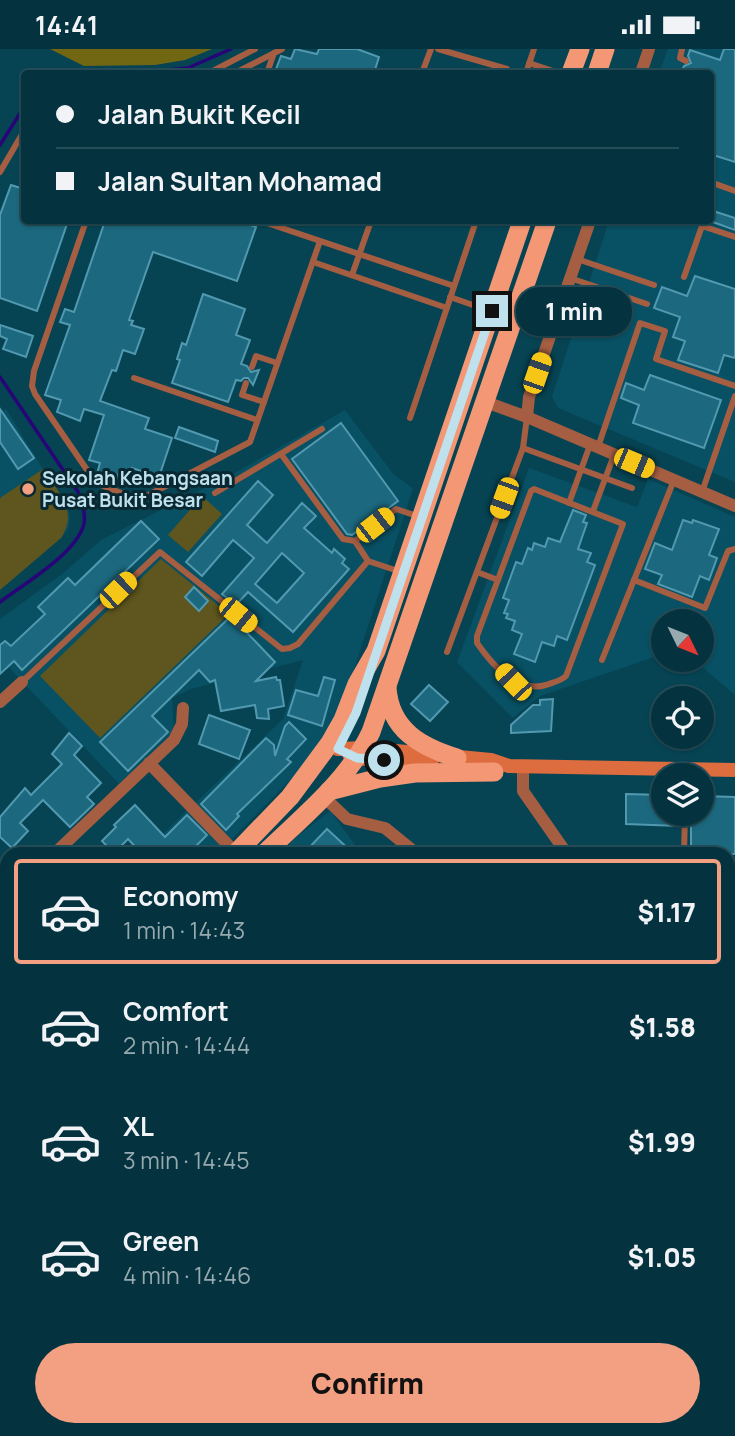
<!DOCTYPE html>
<meta charset="utf-8">
<style>
body{margin:0;font-family:Manrope,sans-serif;background:#123f4a;color:#f1f3f6;height:100vh;display:flex;flex-direction:column;font-size:26px;white-space:nowrap}
*{box-sizing:border-box;margin:0}
p{font-size:23px;color:#97aab0}
.icon{flex:none;width:38px;height:38px;fill:none;stroke:currentColor;stroke-width:2;stroke-linecap:round;stroke-linejoin:round}
.map{position:relative;flex:1;overflow:hidden}
.sheet{position:absolute;left:0px;top:798px;width:735px;height:590px;display:flex;flex-direction:column;background:#04333f;border-radius:21px 21px 0 0;box-shadow:0 2px 5px #0004,0 0 0 2px #254e59}
.sheet>*{flex:none}
.hud{position:absolute;left:21px;top:21px;width:693px;height:154px;border-radius:7px;box-shadow:0 2px 5px #0004,0 0 0 2px #254e59;display:grid;align-content:center;height:154px;padding:0 35px;background:#04333f}
.needle{width:46px;rotate:133deg}
.fabs{position:absolute;left:651px;top:560px;display:grid;gap:14px}
.fabs a{display:grid;place-items:center;width:63px;height:63px;border-radius:50%;background:#04333f;box-shadow:0 2px 5px #0004,0 0 0 2px #254e59;font-size:35px}
.end{position:absolute;width:32px;height:32px;margin:-16px;border:9px solid #bfe1ed;background:#111;box-shadow:0 0 0 4px #111}
.from{border-radius:50%}
.bubble{position:absolute;height:49px;border-radius:24px;background:#04333f;box-shadow:0 2px 5px #0004,0 0 0 2px #254e59;font-size:23px;font-weight:800;line-height:49px;text-align:center}
.car{position:absolute;width:21px;height:42px;margin:-21px -10px;border-radius:9px;box-shadow:0 0 5px 2px #0007;background:linear-gradient(#f5c518 24%,#345 0 40%,#f5c518 0 76%,#345 0 86%,#f5c518 0)}
.hud b{display:flex;align-items:center;gap:24px;height:66px;font-size:26px}
.hud b+b{border-top:2px solid #254e59}
.hud i{width:18px;height:18px;background:#f1f3f6}
ul{padding:12px 0 0;list-style:none}
li{display:flex;align-items:center;gap:21px;height:105px;margin:0 14px 10px;padding:0 21px;border:4px solid transparent;border-radius:7px}
li div{flex:1}
li b{display:block;font-size:26px}
li em{font-style:normal;font-weight:800}
li.active{border-color:#f2a081}
li>.icon{width:63px;height:63px;stroke-width:1.5}
.cta{display:flex;gap:14px;margin-top:auto;padding:14px 35px}
.cta a{flex:1;height:80px;border-radius:42px;background:#f2a081;color:#111;font-size:28px;font-weight:800;line-height:80px;text-align:center}
.status{display:flex;justify-content:space-between;align-items:center;height:49px;padding:0 35px;background:#04333f;direction:ltr}
.status svg{height:19px;fill:currentColor}
.map>svg:first-child{display:block}
.built{fill:#085063}
.green{fill:#5e561e}
.forest{fill:#716713}
.lines{fill:none;stroke-linecap:round;stroke-linejoin:round}
.stream{stroke:#260677;stroke-width:3.5}
.building{fill:#1c687e;stroke:#5299b0;stroke-width:2;fill-rule:evenodd}
.service{stroke:#a55e42;stroke-width:6}
.minor{stroke:#a55e42;stroke-width:12}
.secondary{stroke:#dd6c3f;stroke-width:14}
.trunk{stroke:#f49774;stroke-width:19}
.route{stroke:#bfe1ed;stroke-width:9}
.poi-dot{fill:#f2a081;stroke:#092831;stroke-width:2.5}
.labels{text-anchor:middle;stroke-width:6;stroke-linejoin:round;paint-order:stroke}
.poi-label{font-size:19px;font-weight:bold;fill:#bfe1ed;stroke:#092831;text-anchor:start}
</style>
<div class="status"><b>14:41</b><svg viewBox="0 0 49 12"><path d="M0 12V9h3v3zM5 12V6h3v6zM10 12V3h3v9zM15 12V0h3v12zM26 1h20v11H26zM47 4h2v5h-2z"/></svg></div>
<div class="map">
<svg width="735" height="1387" viewBox="0 0 735 1387">
<rect width="100%" height="100%" fill="#064454"/>
<g class="built">
<polygon points="668,0 735,0 735,433 558,359 552,348 609,172 710,172 710,24 659,24"/>
<polygon points="6,360 68,461 70,469 68,480 61,489 0,541 0,365"/>
<polygon points="345,361 394,426 413,439 345,648 311,710 217,805 142,805 283,670 303,611 191,640 172,649 174,682 119,735 0,609 0,570 62,525 101,491 235,424"/>
<polygon points="529,419 637,458 648,430 735,468 735,646 694,611 702,611 702,572 663,572 663,605 540,647 513,669 457,613"/>
<polygon points="330,762 362,805 281,805 294,790"/>
<polygon points="0,1259 7,1262 7,1381 15,1381 12,1387 0,1387"/>
</g>
<g class="green">
<path d="M43,420C58,443 79,462 61,489L0,541V449Z"/>
<polygon points="202,447 222,465 188,503 168,486"/>
<polygon points="161,510 229,565 100,689 40,627"/>
</g>
<polygon class="forest" points="50,0 212,0 185,11 155,16 84,17"/>
<g class="lines">
<g class="stream">
<polyline points="136,24 188,19 231,0"/>
<polyline points="0,96 24,58"/>
<path d="M0,328L78,443C82,453 86,464 84,475C76,505 25,534 0,553"/>
</g>
</g>
<g class="building">
<polygon points="295,0 317,5 319,0 357,0 379,8 374,24 289,24 276,20 281,7 291,10"/>
<polygon points="724,0 735,0 735,113 710,105 710,24 681,24 684,17 691,14 688,7 690,1 720,11"/>
<polygon points="11,136 24,140 24,172 57,172 67,175 37,262 0,249 0,166"/>
<polygon points="710,161 735,169 735,181 710,172"/>
<polygon points="105,172 239,172 256,178 237,232 153,203 129,271 133,272 131,276 144,280 135,305 123,301 116,322 112,321 100,352 149,369 145,380 172,389 159,428 132,419 130,425 120,421 116,432 97,425 100,414 89,411 104,366 84,360 80,372 57,363 61,351 45,346 70,276 60,273 65,260 74,263"/>
<polygon points="695,227 735,240 735,309 724,306 718,324 678,311 685,292 673,288 680,268 654,259 662,238 687,247"/>
<polygon points="203,245 245,260 236,286 250,291 241,315 247,317 251,323 259,321 253,336 248,329 244,329 241,332 236,331 228,353 172,334 180,311 177,310 182,294 186,296"/>
<polygon points="0,276 33,287 26,308 3,300 7,290 0,287"/>
<polygon points="650,326 721,351 704,399 633,374 639,356 621,349 626,334 644,341"/>
<polygon points="0,360 34,409 18,420 0,393"/>
<polygon points="341,374 398,452 352,486 347,485 292,410"/>
<polygon points="179,378 218,392 215,403 175,389"/>
<path d="M258,432L273,446L247,476L267,494L302,454L316,467L304,479L332,504L334,500L345,510L342,514L349,520L293,583L248,543L236,556L222,545L254,509L233,491L202,527L186,513ZM282,504L304,524L277,554L255,535Z"/>
<polygon points="573,461 586,466 583,473 587,474 578,500 591,504 587,513 595,516 567,591 557,587 554,597 542,593 535,613 514,605 522,585 512,581 515,572 506,569 508,565 504,564 509,551 503,549 516,513 522,515 528,499 532,501 534,494 545,498 548,489 560,493"/>
<polygon points="683,471 692,474 693,471 719,480 709,506 717,509 709,531 700,527 692,548 658,535 662,526 645,520 655,494 672,501"/>
<polygon points="141,472 159,490 22,621 14,612 0,625 0,596 5,592 11,597 45,565 38,558 68,529 75,536"/>
<polygon points="194,538 208,552 199,562 185,548"/>
<polygon points="231,567 275,613 256,632 276,628 277,631 280,631 284,657 268,660 269,670 257,669 255,656 221,662 215,631 210,633 199,621 152,667 168,683 128,722 100,693"/>
<polygon points="324,628 335,631 322,677 288,666 296,641 318,647"/>
<polygon points="429,636 448,653 430,672 411,655"/>
<polygon points="553,650 551,682 511,684 511,676 533,656 540,656 540,651"/>
<polygon points="209,666 250,681 239,710 199,695"/>
<polygon points="289,673 306,690 287,710 291,713 237,765 239,767 226,781 201,755 266,689 274,696 275,707 285,677"/>
<polygon points="69,684 82,697 74,706 101,734 87,748 94,755 70,778 43,751 20,774 28,782 12,799 0,788 0,768 25,739 31,746 62,715 52,705"/>
<polygon points="626,745 663,746 663,765 679,765 679,777 626,775"/>
<polygon points="702,747 735,748 735,805 691,805 691,765 702,765"/>
<polygon points="135,756 165,788 187,766 207,786 188,805 142,805 128,790 113,805 100,805 107,797 102,792 116,778 114,776"/>
<polygon points="327,780 354,805 303,805"/>
</g>
<g class="lines">
<g class="service">
<polyline points="438,0 507,20"/>
<polyline points="682,0 680,9 686,12"/>
<polyline points="529,14 559,24"/>
<polyline points="209,24 255,0"/>
<polyline points="235,24 282,0"/>
<polyline points="267,24 274,4"/>
<polyline points="422,24 431,0"/>
<polyline points="526,24 534,0"/>
<polyline points="0,123 24,82"/>
<polyline points="710,133 735,142"/>
<polyline points="86,172 34,322 32,337 35,345 96,434 139,451 250,393 320,192"/>
<polyline points="261,172 454,237"/>
<polyline points="577,210 654,236"/>
<polyline points="313,213 447,259"/>
<polyline points="352,226 371,172"/>
<polyline points="684,228 702,177 735,188"/>
<polyline points="570,229 647,255"/>
<polyline points="450,248 490,262"/>
<polyline points="252,318 256,307 277,314"/>
<polyline points="134,329 257,371"/>
<polyline points="246,334 242,346 264,353"/>
<polyline points="410,369 476,172"/>
<polyline points="598,398 640,274 665,282 656,310 735,337"/>
<polyline points="523,399 632,439"/>
<polyline points="281,405 343,490 355,492 368,512 398,522"/>
<path d="M534,440L623,475L566,627C561,632 554,633 546,636C516,644 493,617 477,594V587L531,442Z"/>
<polyline points="702,443 735,347"/>
<polyline points="215,444 322,380"/>
<polyline points="569,454 590,396"/>
<polyline points="593,462 614,406"/>
<polyline points="355,492 396,460 417,467"/>
<polyline points="477,523 498,531"/>
<polyline points="634,531 705,559 728,502 735,500"/>
<polyline points="447,603 523,399 527,368"/>
<polyline points="602,611 674,431"/>
<polyline points="23,632 160,503 282,600 290,599 298,595 368,512"/>
<polyline points="684,805 685,765"/>
<polyline points="0,822 7,829"/>
<polyline points="732,854 732,832"/>
<polyline points="728,873 735,887"/>
<polyline points="0,1255 7,1259"/>
<polyline points="114,1381 128,1387"/>
</g>
<g class="minor">
<polyline points="641,24 649,0"/>
<polyline points="486,353 527,368 735,457"/>
<polyline points="527,368 529,348 590,172"/>
<polyline points="0,653 22,633"/>
<polyline points="149,714 236,804"/>
<polyline points="523,717 523,742 567,805"/>
<polyline points="323,747 347,770 385,779 417,805"/>
<polyline points="54,805 174,691 182,675 183,659"/>
<polyline points="728,832 735,832"/>
<polyline points="0,856 7,850"/>
<polyline points="728,1105 735,1105"/>
<polyline points="728,1120 735,1120"/>
<polyline points="728,1198 735,1198"/>
<polyline points="728,1249 735,1250"/>
<polyline points="0,1330 7,1333"/>
<polyline points="728,1335 735,1336"/>
<polyline points="589,1381 602,1387"/>
<polyline points="20,1387 22,1381"/>
<polyline points="147,1387 149,1381"/>
<polyline points="270,1387 273,1381"/>
<polyline points="400,1387 403,1381"/>
<polyline points="521,1387 524,1381"/>
<polyline points="663,1387 666,1381"/>
<polyline points="721,1387 735,1382"/>
</g>
<g class="secondary">
<polyline points="338,700 364,699 491,711 509,717 735,721"/>
<polyline points="349,705 357,709 432,716"/>
<polyline points="0,940 7,951"/>
</g>
<g class="trunk">
<polyline points="571,24 580,0"/>
<polyline points="597,24 605,0"/>
<path d="M387,639C390,681 421,698 457,709"/>
<polyline points="329,742 380,729 415,724 494,723"/>
<polyline points="235,805 290,748 330,694 343,671 357,635 376,602 522,172"/>
<path d="M264,805C302,768 348,732 371,683L547,172"/>
<polyline points="0,1086 7,1066"/>
<polyline points="0,1139 7,1123"/>
</g>
</g>
<g class="lines">
<polyline class="route" points="384,711 357,709 338,700 356,664 492,262"/>
</g>
<circle class="poi-dot" cx="28" cy="440" r="7"/>
<g class="labels">
<g class="poi-label">
<text x="42" y="436">Sekolah Kebangsaan<tspan x="42" dy="22">Pusat Bukit Besar</tspan></text>
</g>
</g>
</svg>
<div class="fabs">
<a><svg class="needle" viewBox="-14 -14 28 28"><path d="M0-13l5 13h-10z" fill="#e53935"/><path d="M0 13l5-13h-10z" fill="#97aab0"/></svg></a>
<a><svg class="icon" aria-label="locate" viewBox="0 0 24 24"><circle cx="12" cy="12" r="6"/><path d="M12 2v4M12 18v4M2 12h4M18 12h4"/></svg></a>
<a><svg class="icon" aria-label="layers" viewBox="0 0 24 24"><path d="M12 4l9 5-9 5-9-5zM3 14l9 5 9-5"/></svg></a>
</div>
<i class="end from" style="left:384px;top:711px"></i>
<i class="end" style="left:492px;top:262px"></i>
<div class="bubble" style="left:516px;top:238px;width:116px">1 min</div>
<i class="car" style="left:537px;top:324px;rotate:19deg"></i>
<i class="car" style="left:634px;top:414px;rotate:113deg"></i>
<i class="car" style="left:504px;top:449px;rotate:200deg"></i>
<i class="car" style="left:375px;top:476px;rotate:52deg"></i>
<i class="car" style="left:118px;top:541px;rotate:46deg"></i>
<i class="car" style="left:238px;top:566px;rotate:129deg"></i>
<i class="car" style="left:513px;top:633px;rotate:316deg"></i>
<div class="hud">
<b><i class="from"></i>Jalan Bukit Kecil</b>
<b><i></i>Jalan Sultan Mohamad</b>
</div>
<section class="sheet">
<ul>
<li class="active"><svg class="icon" aria-label="car" viewBox="0 0 24 24"><path d="M5 17H2v-5l4-1 3-4h7l3 4 3 1v5h-3M9 17h6M6 11h13"/><circle cx="7" cy="17" r="2"/><circle cx="17" cy="17" r="2"/></svg><div><b>Economy</b><p>1 min · 14:43</p></div><em>$1.17</em></li>
<li><svg class="icon" aria-label="car" viewBox="0 0 24 24"><path d="M5 17H2v-5l4-1 3-4h7l3 4 3 1v5h-3M9 17h6M6 11h13"/><circle cx="7" cy="17" r="2"/><circle cx="17" cy="17" r="2"/></svg><div><b>Comfort</b><p>2 min · 14:44</p></div><em>$1.58</em></li>
<li><svg class="icon" aria-label="car" viewBox="0 0 24 24"><path d="M5 17H2v-5l4-1 3-4h7l3 4 3 1v5h-3M9 17h6M6 11h13"/><circle cx="7" cy="17" r="2"/><circle cx="17" cy="17" r="2"/></svg><div><b>XL</b><p>3 min · 14:45</p></div><em>$1.99</em></li>
<li><svg class="icon" aria-label="car" viewBox="0 0 24 24"><path d="M5 17H2v-5l4-1 3-4h7l3 4 3 1v5h-3M9 17h6M6 11h13"/><circle cx="7" cy="17" r="2"/><circle cx="17" cy="17" r="2"/></svg><div><b>Green</b><p>4 min · 14:46</p></div><em>$1.05</em></li>
</ul>
<div class="cta"><a>Confirm</a></div>
</section>
</div>
